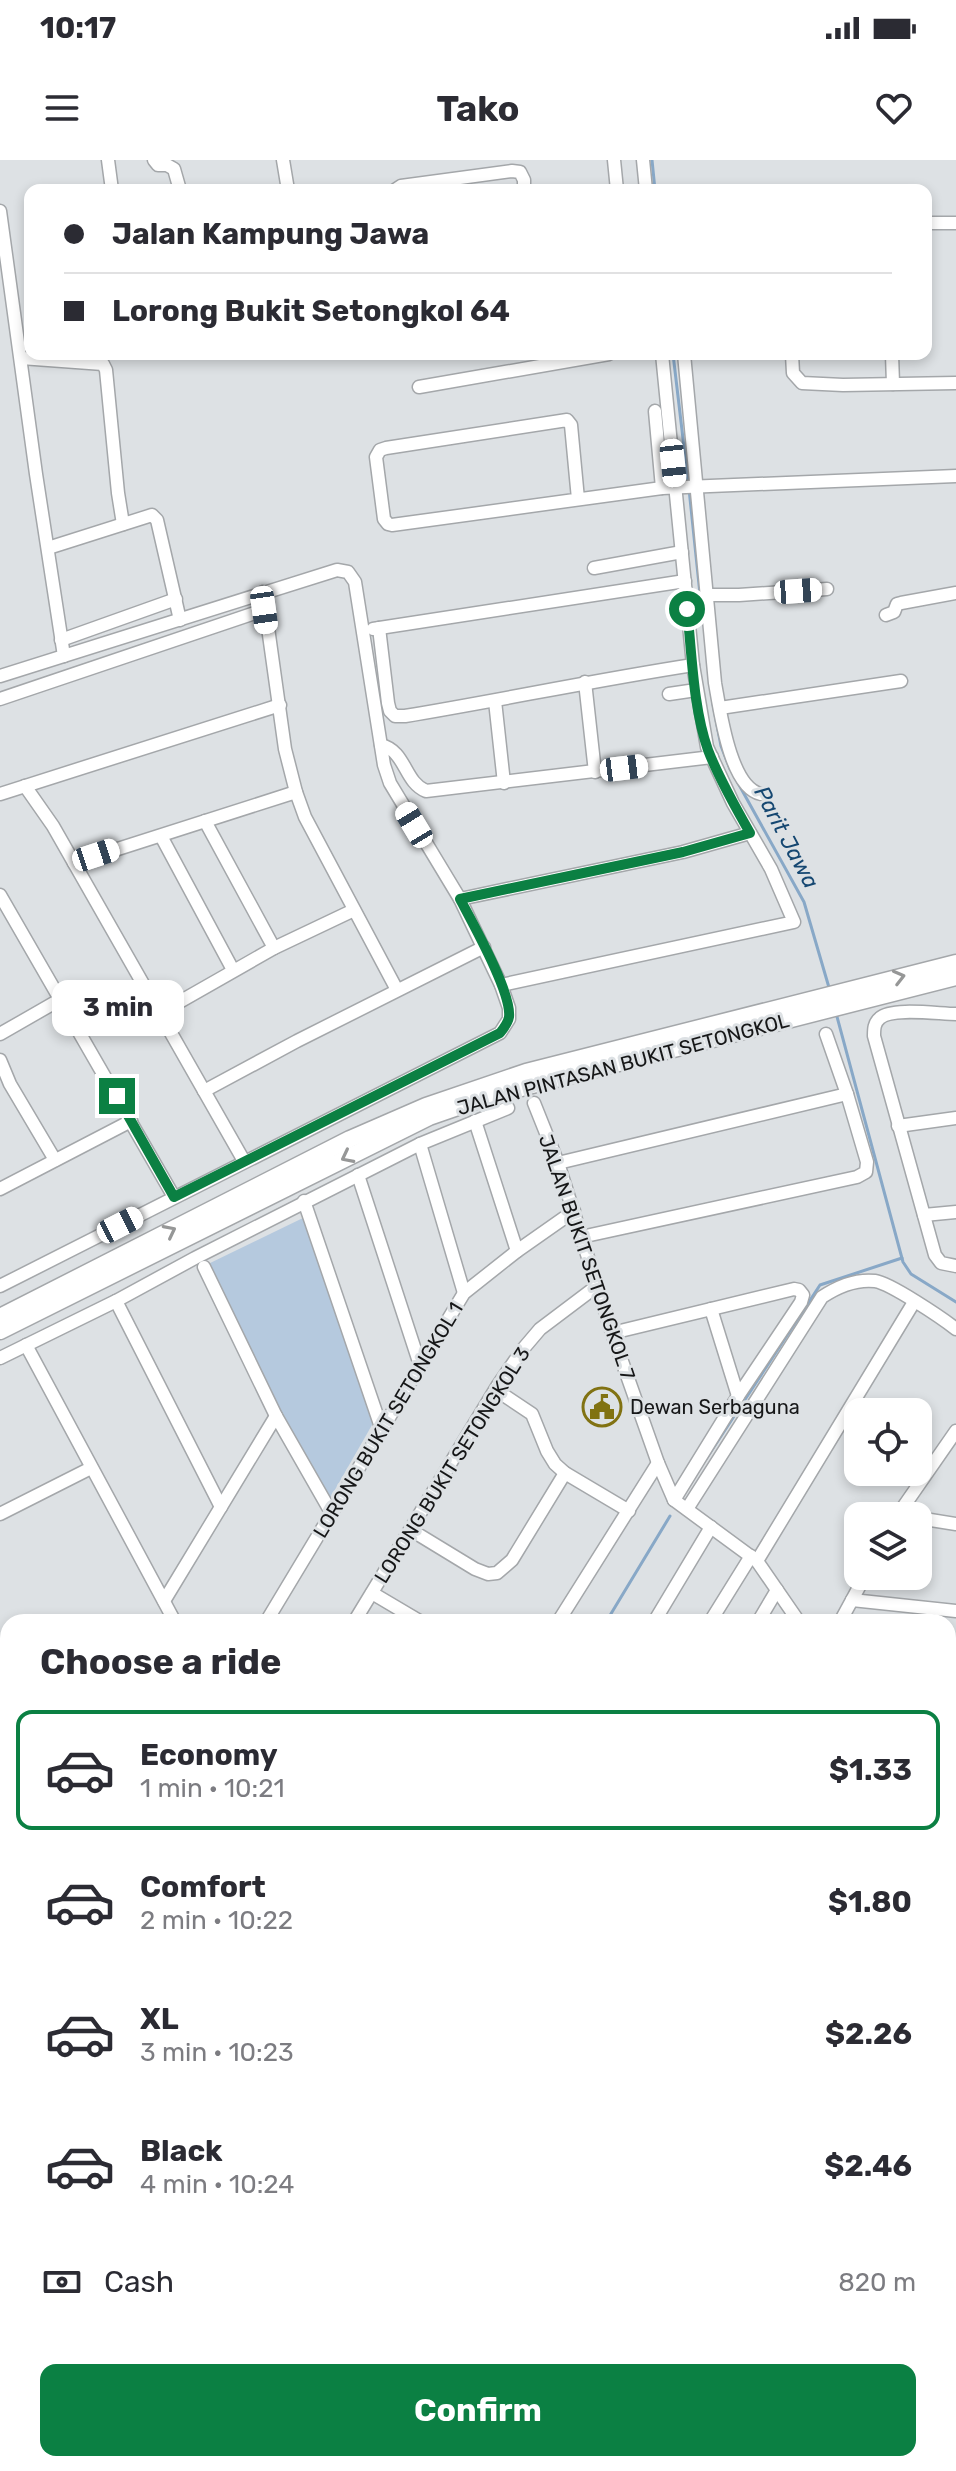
<!DOCTYPE html>
<meta charset="utf-8">
<style>
body{margin:0;font-family:Rubik,sans-serif;background:#f7f7f7;color:#2b2b33;height:100vh;display:flex;flex-direction:column;font-size:30px;white-space:nowrap}
*{box-sizing:border-box;margin:0}
p{font-size:26px;color:#7c7c81}
.icon{flex:none;width:44px;height:44px;fill:none;stroke:currentColor;stroke-width:2;stroke-linecap:round;stroke-linejoin:round}
.map{position:relative;flex:1;overflow:hidden}
.side{position:absolute;left:0px;top:1454px;width:956px;height:858px;display:flex;flex-direction:column;background:#fff;border-radius:24px 24px 0 0;box-shadow:0 4px 12px #0003}
.side>*{flex:none}
.banner{position:absolute;left:24px;top:24px;width:908px;height:176px;border-radius:16px;box-shadow:0 4px 12px #0003;display:grid;align-content:center;height:176px;padding:0 40px;background:#fff}
.tools{position:absolute;left:844px;top:1238px;display:grid;gap:16px}
.tools a{display:grid;place-items:center;width:88px;height:88px;border-radius:16px;background:#fff;box-shadow:0 4px 12px #0003;font-size:40px}
.end{position:absolute;width:36px;height:36px;margin:-18px;border:10px solid #0b8043;background:#fff;box-shadow:0 0 0 4px #fff}
.from{border-radius:50%}
.bubble{position:absolute;height:56px;border-radius:16px;background:#fff;box-shadow:0 4px 12px #0003;font-size:26px;font-weight:700;line-height:56px;text-align:center}
.car{position:absolute;width:24px;height:48px;margin:-24px -12px;border-radius:10px;box-shadow:0 0 6px 2px #0007;background:linear-gradient(#fff 24%,#345 0 40%,#fff 0 76%,#345 0 86%,#fff 0)}
.banner b{display:flex;align-items:center;gap:28px;height:76px;font-size:30px}
.banner b+b{border-top:2px solid #e1e1e2}
.banner i{width:20px;height:20px;background:#2b2b33}
ul{padding:0;list-style:none}
li{display:flex;align-items:center;gap:24px;height:120px;margin:0 16px 12px;padding:0 24px;border:4px solid transparent;border-radius:16px}
li div{flex:1}
li b{display:block;font-size:30px}
li em{font-style:normal;font-weight:700}
li.active{border-color:#0b8043}
li>.icon{width:72px;height:72px;stroke-width:1.5}
h2{padding:0 40px;font-size:36px;line-height:96px}
.pay{display:flex;align-items:center;gap:20px;height:88px;padding:0 40px;font-size:30px}
.pay p{margin-inline-start:auto}
.primary-button{display:flex;gap:16px;margin-top:auto;padding:16px 40px}
.primary-button a{flex:1;height:92px;border-radius:16px;background:#0b8043;color:#fff;font-size:32px;font-weight:700;line-height:92px;text-align:center}
.status{display:flex;justify-content:space-between;align-items:center;height:56px;padding:0 40px;background:#fff;direction:ltr}
.status svg{height:22px;fill:currentColor}
header{display:flex;justify-content:space-between;align-items:center;height:104px;padding:0 40px;background:#fff;font-size:36px;font-weight:700}
.map>svg:first-child{display:block}
.green{fill:#b5c9de}
.water{fill:#88a8c7}
.lines{fill:none;stroke-linecap:round;stroke-linejoin:round}
.stream{stroke:#88a8c7;stroke-width:3}
.minor-casing{stroke:#a4a7aa;stroke-width:15}
.major-casing{stroke:#a4a7aa;stroke-width:19}
.minor{stroke:#fff;stroke-width:12}
.major{stroke:#fff;stroke-width:16}
.oneway{stroke:#969797}
.route{stroke:#0b8043;stroke-width:10}
.labels{text-anchor:middle;stroke-width:6;stroke-linejoin:round;paint-order:stroke}
.street-label{font-size:20px;fill:#161718;stroke:#dde1e4}
.poi-label{font-size:20px;fill:#161718;stroke:#dde1e4;text-anchor:start}
.water-label{font-size:22px;font-style:italic;fill:#154771;stroke:#dde1e4}
</style>
<div class="status"><b>10:17</b><svg viewBox="0 0 49 12"><path d="M0 12V9h3v3zM5 12V6h3v6zM10 12V3h3v9zM15 12V0h3v12zM26 1h20v11H26zM47 4h2v5h-2z"/></svg></div>
<header><svg class="icon" aria-label="menu" viewBox="0 0 24 24"><path d="M4 6h16M4 12h16M4 18h16"/></svg>Tako<svg class="icon" aria-label="heart" viewBox="0 0 24 24"><path d="M12 20l-8-8c-3-5 5-10 8-4 3-6 11-1 8 4z"/></svg></header>
<div class="map">
<svg width="956" height="2311" viewBox="0 0 956 2311">
<rect width="100%" height="100%" fill="#dde1e4"/>
<g class="green">
<polygon points="305,1057 376,1258 328,1342 206,1105"/>
<polygon points="948,1551 956,1552 956,1609 948,1608"/>
<polygon points="956,1768 956,1967 948,1969 948,1773"/>
<polygon points="0,2253 8,2257 8,2304 84,2304 80,2311 0,2311"/>
<polygon points="287,2304 389,2304 385,2311 300,2311"/>
<polygon points="420,2304 465,2304 463,2311 416,2311"/>
</g>
<g class="water">
<polygon points="956,1967 956,2140 948,2141 948,1969"/>
<polygon points="465,2304 641,2304 638,2311 463,2311"/>
</g>
<g class="lines">
<g class="stream">
<polyline points="652,0 655,30"/>
<polyline points="673,194 688,321"/>
<polyline points="689,329 702,453"/>
<polyline points="713,544 721,586 730,609"/>
<polyline points="738,623 804,742 830,831"/>
<polyline points="836,853 903,1102 911,1114 956,1142"/>
<polyline points="706,1299 820,1125 902,1098"/>
<polyline points="606,1462 670,1356"/>
</g>
<g class="minor-casing">
<g id="minor">
<polyline points="108,0 112,30"/>
<polyline points="154,0 158,5 167,5 174,9 180,30"/>
<polyline points="283,0 288,30"/>
<polyline points="614,0 617,30"/>
<polyline points="643,0 646,30"/>
<polyline points="395,30 401,26 512,11 520,12 524,20 524,30"/>
<polyline points="0,51 36,314 64,496"/>
<polyline points="926,63 956,63"/>
<path d="M684,194L715,523C720,550 730,628 761,634"/>
<polyline points="792,194 793,213 802,223 843,225 956,223"/>
<polyline points="892,194 893,224"/>
<polyline points="21,198 103,204 106,210 118,333 123,364"/>
<polyline points="419,227 609,194"/>
<polyline points="655,251 662,328"/>
<polyline points="578,339 571,265 567,260 386,288 380,290 376,297 384,359 388,364 392,365 662,328 956,316"/>
<polyline points="48,388 152,355 157,360 180,460"/>
<polyline points="594,408 682,392"/>
<polyline points="263,432 285,589 296,632 305,657 397,830"/>
<polyline points="706,435 739,435 827,429"/>
<polyline points="886,455 894,452 897,444 901,443 956,433"/>
<path d="M379,468L388,543L390,551L395,556H405C501,540 596,520 693,505"/>
<polyline points="373,469 685,421"/>
<polyline points="61,480 176,439"/>
<polyline points="0,516 337,410 348,412 355,422 384,605 390,623 460,739 501,825 509,848 509,859 500,873 0,1126"/>
<polyline points="585,522 595,612"/>
<polyline points="669,534 696,530"/>
<polyline points="0,539 264,450"/>
<polyline points="495,541 504,623"/>
<polyline points="720,548 901,521"/>
<path d="M381,585C406,591 404,622 426,631L712,597"/>
<polyline points="25,626 53,666 244,1001"/>
<polyline points="0,634 280,545"/>
<polyline points="205,661 274,788"/>
<polyline points="161,676 233,810"/>
<polyline points="74,703 296,632"/>
<polyline points="0,735 174,1037"/>
<polyline points="460,739 683,692 750,673"/>
<polyline points="501,825 794,762 771,709 733,643 707,587 693,505 662,194"/>
<polyline points="160,853 274,788 354,750"/>
<path d="M956,854C939,854 892,847 880,858C874,863 874,869 874,876L935,1095L941,1103L956,1106"/>
<polyline points="0,874 61,839"/>
<polyline points="0,900 10,924 55,1000"/>
<polyline points="204,931 297,881 484,787"/>
<polyline points="534,943 558,1003 612,1173 658,1303 674,1340 757,1401 799,1462"/>
<polyline points="475,961 517,1091"/>
<polyline points="898,966 956,958"/>
<polyline points="420,984 464,1133"/>
<polyline points="558,1003 847,934"/>
<polyline points="358,1015 420,1205"/>
<polyline points="0,1029 131,961"/>
<polyline points="304,1041 382,1270"/>
<polyline points="924,1055 956,1052"/>
<polyline points="581,1077 857,1017 866,1012 867,1002 847,934 826,874"/>
<polyline points="204,1107 276,1256 332,1354"/>
<polyline points="116,1141 221,1347"/>
<polyline points="711,1149 738,1236"/>
<polyline points="612,1173 794,1129 799,1130 803,1135 801,1142 738,1236 674,1340"/>
<polyline points="26,1185 175,1462"/>
<polyline points="0,1198 116,1141 195,1098 420,984 508,948"/>
<polyline points="496,1230 532,1254 547,1291 555,1304 565,1313 629,1351"/>
<path d="M687,1349L822,1137C837,1127 856,1119 875,1121C890,1123 942,1158 956,1169"/>
<polyline points="0,1354 91,1308"/>
<polyline points="897,1356 956,1271"/>
<polyline points="918,1358 956,1364"/>
<polyline points="411,1370 475,1409 488,1414 497,1413 512,1400 565,1313"/>
<polyline points="757,1401 914,1142"/>
<polyline points="372,1433 421,1462"/>
<polyline points="852,1440 956,1451"/>
<polyline points="164,1441 276,1256"/>
<polyline points="266,1462 464,1133 517,1091 574,1051"/>
<polyline points="354,1462 498,1225 523,1189 540,1169 597,1126"/>
<polyline points="558,1462 658,1303"/>
<polyline points="654,1462 711,1367"/>
<polyline points="710,1462 751,1396"/>
<polyline points="758,1462 777,1430"/>
<polyline points="840,1462 865,1416"/>
<polyline points="948,1544 956,1545"/>
<polyline points="0,1605 8,1618"/>
<polyline points="948,1609 956,1610"/>
<polyline points="948,1696 956,1697"/>
<polyline points="0,1741 8,1737"/>
<polyline points="0,1752 8,1746"/>
<polyline points="0,1899 8,1886"/>
<polyline points="0,2059 8,2046"/>
<polyline points="0,2068 8,2072"/>
<polyline points="0,2157 8,2162"/>
<polyline points="0,2247 8,2251"/>
<polyline points="99,2311 103,2304"/>
<polyline points="192,2311 196,2304"/>
<polyline points="948,2311 956,2274"/>
</g>
</g>
<g class="major-casing">
<g id="major">
<polyline points="0,1157 350,979 426,946 526,912 956,803"/>
<polyline points="0,1171 429,957 478,940 532,925 956,817"/>
</g>
</g>
<use href="#minor" class="minor"/>
<use href="#major" class="major"/>
</g>
<defs><path id="oneway-chevron" d="M-2-3.5L2.5 0L-2 3.5" fill="none" stroke-width="1.6" stroke-linecap="round" stroke-linejoin="round" transform="scale(2)"/></defs>
<g class="oneway">
<use href="#oneway-chevron" transform="translate(899 817) rotate(-14)"/>
<use href="#oneway-chevron" transform="translate(347 997) rotate(153)"/>
<use href="#oneway-chevron" transform="translate(170 1071) rotate(-27)"/>
</g>
<g class="lines">
<path class="route" d="M117,936L174,1037L500,873C504,868 508,863 509,857C512,833 472,762 460,739L683,692L750,673C735,646 719,619 708,590C693,548 692,494 687,449"/>
</g>
<defs>
<g id="civic-ring" transform="scale(2)"><circle r="9.5" fill="#dde1e4" stroke="#817212" stroke-width="1.5"/><path d="M-.6-6.5H3V-4.5H.6V-3L4-1V1h2V6H-6V1h2V-1L-.6-3ZM-1.2 2.5V6h2.4V2.5Z" fill="#817212"/></g>
</defs>
<g fill-rule="evenodd">
<use href="#civic-ring" x="602" y="1247"/>
</g>
<g class="labels">
<g class="street-label">
<text transform="translate(623 904) rotate(-15)" y="7">JALAN PINTASAN BUKIT SETONGKOL</text>
<text transform="translate(587 1097) rotate(71)" y="7">JALAN BUKIT SETONGKOL 7</text>
<text transform="translate(388 1260) rotate(-59)" y="7">LORONG BUKIT SETONGKOL 1</text>
<text transform="translate(452 1305) rotate(-58)" y="7">LORONG BUKIT SETONGKOL 3</text>
</g>
<g class="poi-label">
<text x="630" y="1254">Dewan Serbaguna</text>
</g>
<g class="water-label">
<text transform="translate(787 677) rotate(62)" y="8">Parit Jawa</text>
</g>
</g>
</svg>
<div class="tools">
<a><svg class="icon" aria-label="locate" viewBox="0 0 24 24"><circle cx="12" cy="12" r="6"/><path d="M12 2v4M12 18v4M2 12h4M18 12h4"/></svg></a>
<a><svg class="icon" aria-label="layers" viewBox="0 0 24 24"><path d="M12 4l9 5-9 5-9-5zM3 14l9 5 9-5"/></svg></a>
</div>
<i class="end from" style="left:687px;top:449px"></i>
<i class="end" style="left:117px;top:936px"></i>
<div class="bubble" style="left:52px;top:820px;width:132px">3 min</div>
<i class="car" style="left:673px;top:303px;rotate:174deg"></i>
<i class="car" style="left:798px;top:431px;rotate:86deg"></i>
<i class="car" style="left:264px;top:450px;rotate:172deg"></i>
<i class="car" style="left:624px;top:608px;rotate:83deg"></i>
<i class="car" style="left:414px;top:665px;rotate:329deg"></i>
<i class="car" style="left:96px;top:695px;rotate:72deg"></i>
<i class="car" style="left:120px;top:1065px;rotate:63deg"></i>
<div class="banner">
<b><i class="from"></i>Jalan Kampung Jawa</b>
<b><i></i>Lorong Bukit Setongkol 64</b>
</div>
<section class="side">
<h2>Choose a ride</h2>
<ul>
<li class="active"><svg class="icon" aria-label="car" viewBox="0 0 24 24"><path d="M5 17H2v-5l4-1 3-4h7l3 4 3 1v5h-3M9 17h6M6 11h13"/><circle cx="7" cy="17" r="2"/><circle cx="17" cy="17" r="2"/></svg><div><b>Economy</b><p>1 min · 10:21</p></div><em>$1.33</em></li>
<li><svg class="icon" aria-label="car" viewBox="0 0 24 24"><path d="M5 17H2v-5l4-1 3-4h7l3 4 3 1v5h-3M9 17h6M6 11h13"/><circle cx="7" cy="17" r="2"/><circle cx="17" cy="17" r="2"/></svg><div><b>Comfort</b><p>2 min · 10:22</p></div><em>$1.80</em></li>
<li><svg class="icon" aria-label="car" viewBox="0 0 24 24"><path d="M5 17H2v-5l4-1 3-4h7l3 4 3 1v5h-3M9 17h6M6 11h13"/><circle cx="7" cy="17" r="2"/><circle cx="17" cy="17" r="2"/></svg><div><b>XL</b><p>3 min · 10:23</p></div><em>$2.26</em></li>
<li><svg class="icon" aria-label="car" viewBox="0 0 24 24"><path d="M5 17H2v-5l4-1 3-4h7l3 4 3 1v5h-3M9 17h6M6 11h13"/><circle cx="7" cy="17" r="2"/><circle cx="17" cy="17" r="2"/></svg><div><b>Black</b><p>4 min · 10:24</p></div><em>$2.46</em></li>
</ul>
<div class="pay"><svg class="icon" aria-label="cash" viewBox="0 0 24 24"><path d="M3 7h18v10H3z"/><circle cx="12" cy="12" r="2"/></svg>Cash<p>820 m</p></div>
<div class="primary-button"><a>Confirm</a></div>
</section>
</div>
